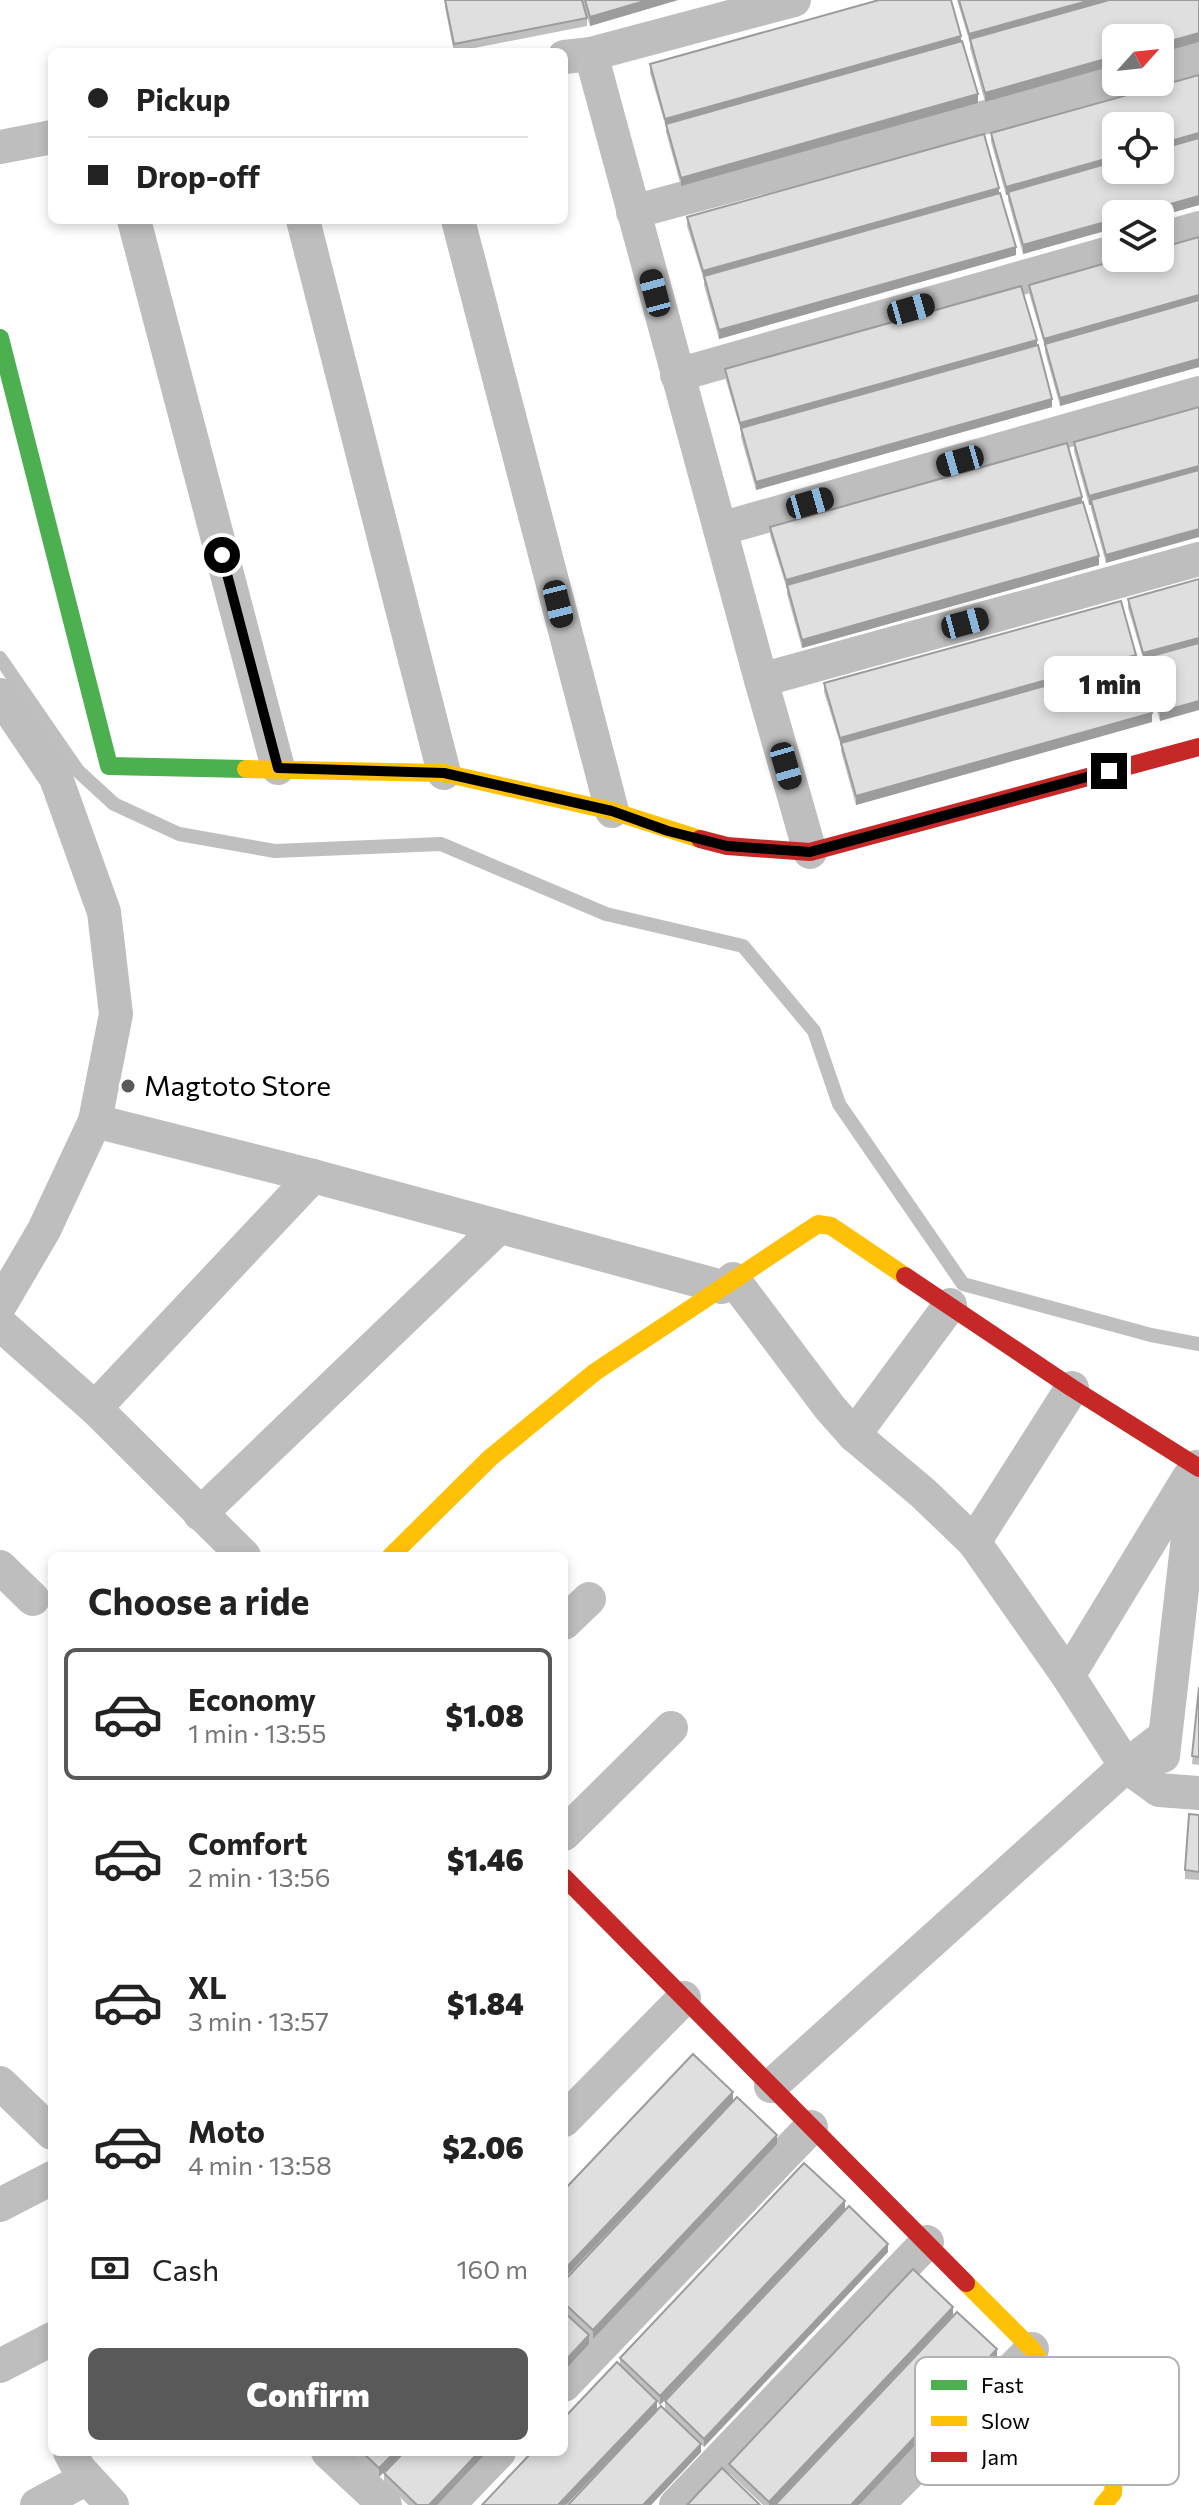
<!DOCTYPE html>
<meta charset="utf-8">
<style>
body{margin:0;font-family:Commissioner,sans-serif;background:#f2f2f2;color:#222;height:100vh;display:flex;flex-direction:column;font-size:30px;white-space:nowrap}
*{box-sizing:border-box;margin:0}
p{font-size:26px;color:#767676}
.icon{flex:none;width:44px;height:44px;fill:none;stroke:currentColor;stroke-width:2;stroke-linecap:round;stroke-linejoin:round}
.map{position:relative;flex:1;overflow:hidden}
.details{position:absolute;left:48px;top:1552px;width:520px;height:904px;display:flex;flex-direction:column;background:#fff;border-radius:12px;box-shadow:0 4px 12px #0003}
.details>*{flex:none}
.banner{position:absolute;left:48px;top:48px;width:520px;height:176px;border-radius:12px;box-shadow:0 4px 12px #0003;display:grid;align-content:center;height:176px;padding:0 40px;background:#fff}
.needle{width:52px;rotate:63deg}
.buttons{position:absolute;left:1102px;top:24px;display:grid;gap:16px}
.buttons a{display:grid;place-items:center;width:72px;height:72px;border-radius:12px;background:#fff;box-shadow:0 4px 12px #0003;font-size:40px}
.end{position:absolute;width:36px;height:36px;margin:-18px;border:10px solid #000;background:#fff;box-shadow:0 0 0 4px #fff}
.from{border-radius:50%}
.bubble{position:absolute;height:56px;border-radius:12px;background:#fff;box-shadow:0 4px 12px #0003;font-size:26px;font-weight:800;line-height:56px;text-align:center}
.car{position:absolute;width:24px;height:48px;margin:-24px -12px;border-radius:10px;box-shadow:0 0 6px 2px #0007;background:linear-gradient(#222 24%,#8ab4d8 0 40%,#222 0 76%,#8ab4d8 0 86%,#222 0)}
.banner b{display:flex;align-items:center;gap:28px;height:76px;font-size:30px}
.banner b+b{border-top:2px solid #e0e0e0}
.banner i{width:20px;height:20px;background:#222}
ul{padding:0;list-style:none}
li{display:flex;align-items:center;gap:24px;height:132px;margin:0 16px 12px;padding:0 24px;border:4px solid transparent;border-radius:12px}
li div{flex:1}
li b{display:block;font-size:30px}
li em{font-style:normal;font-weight:800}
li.current{border-color:#595959}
li>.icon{width:72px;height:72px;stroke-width:1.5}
h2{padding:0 40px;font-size:36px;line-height:96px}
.pay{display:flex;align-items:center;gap:20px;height:88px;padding:0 40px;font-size:30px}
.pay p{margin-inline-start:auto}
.cta{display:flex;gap:16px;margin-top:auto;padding:16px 40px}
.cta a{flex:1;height:92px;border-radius:12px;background:#595959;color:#fff;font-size:32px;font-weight:800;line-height:92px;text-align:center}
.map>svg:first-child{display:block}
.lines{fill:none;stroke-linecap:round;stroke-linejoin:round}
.stream{stroke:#bfbfbf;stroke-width:14}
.street{stroke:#bebebe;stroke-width:34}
.fast{stroke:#4caf50;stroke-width:18}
.slow{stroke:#ffc107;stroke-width:18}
.jam{stroke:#c62828;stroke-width:18}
.wall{fill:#c0c0c0}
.shaded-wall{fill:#9c9c9c}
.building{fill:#dfdfdf;stroke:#9c9c9c;stroke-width:2}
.route{stroke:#000;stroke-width:10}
.poi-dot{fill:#595959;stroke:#fff;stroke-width:3}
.labels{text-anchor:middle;stroke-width:6;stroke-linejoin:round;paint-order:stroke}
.poi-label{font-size:28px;fill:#000;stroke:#fff;text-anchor:start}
.key{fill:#fff;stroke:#b2b2b2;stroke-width:2}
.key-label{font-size:22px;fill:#000}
</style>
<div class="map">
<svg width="1199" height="2505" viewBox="0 0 1199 2505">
<rect width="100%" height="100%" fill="#fff"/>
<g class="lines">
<polyline class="stream" points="0,658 78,771 114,804 179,834 275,851 441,844 606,914 743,946 814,1031 839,1104 963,1284 1151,1335 1199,1344"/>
<g class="street">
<polyline points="591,54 761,680 810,852"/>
<polyline points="564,57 591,54 794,0"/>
<polyline points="1160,70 1199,59"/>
<polyline points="0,147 52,137"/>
<polyline points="633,212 1116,82"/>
<polyline points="134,220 278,768"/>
<polyline points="303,220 444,773"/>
<polyline points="458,220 612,811"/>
<polyline points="1160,239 1199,228"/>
<polyline points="677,375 1116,251"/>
<polyline points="720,529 1199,393"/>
<polyline points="761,680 1199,559"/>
<polyline points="0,695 56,778 104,912 116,1014 95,1121 44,1230 0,1305"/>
<polyline points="95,1121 313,1176 722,1287"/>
<polyline points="733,1279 830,1408 854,1435 923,1493 974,1542 1068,1676 1126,1766 1159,1790 1199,1793"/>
<polyline points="0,1324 95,1408 244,1556"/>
<polyline points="95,1408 313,1176"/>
<polyline points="854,1435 950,1305"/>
<polyline points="200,1514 498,1228"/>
<polyline points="974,1542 1072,1388"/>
<polyline points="0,1567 33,1599"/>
<polyline points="564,1623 589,1599"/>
<polyline points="1068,1676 1189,1477"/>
<polyline points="1163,1756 1196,1467"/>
<polyline points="564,1834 671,1728"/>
<polyline points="0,2083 52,2133"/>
<polyline points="771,2086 1126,1766 1165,1736"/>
<polyline points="564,2120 684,1998"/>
<polyline points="0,2205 52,2178"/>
<polyline points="0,2366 52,2339"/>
<polyline points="564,2385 811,2127"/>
<polyline points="70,2452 79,2469 112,2505"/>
<polyline points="328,2452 385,2505"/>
<polyline points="37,2505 87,2478"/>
<polyline points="448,2505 499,2452"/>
<polyline points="676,2505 927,2242"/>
<polyline points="877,2505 1032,2349"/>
</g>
<polyline class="fast" points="0,338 109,766 246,769"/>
<g class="slow">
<polyline points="246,769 444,773 612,811 700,839"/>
<polyline points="391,1556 490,1458 595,1372 818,1224 831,1226 905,1276"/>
<polyline points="966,2283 1032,2349 1114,2477 1113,2493 1103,2505"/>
</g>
<g class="jam">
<polyline points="700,839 727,846 810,852 1199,747"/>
<polyline points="905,1276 1072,1388 1199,1468"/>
<polyline points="564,1877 966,2283"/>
</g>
</g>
<g class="wall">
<polygon points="445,0 587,18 587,26 454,52 445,7"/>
<polygon points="582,0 678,0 590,26"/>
<polygon points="957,0 1199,0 1116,38 1116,65 985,102 970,48 970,43"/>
<polygon points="961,41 978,103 681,186 666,132 666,127 650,73 650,64"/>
<polygon points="1199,75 1199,205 1160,216 1160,214 1023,254 1008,200 1008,195 1006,195 991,142 991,133"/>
<polygon points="999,193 1016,255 719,339 704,285 704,280 687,226 687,217"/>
<polygon points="1199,237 1199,367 1060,406 1045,352 1045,347 1029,293 1029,285"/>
<polygon points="1037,345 1052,407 756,490 741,437 741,431 725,377 725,369"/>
<polygon points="1199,407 1106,563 1091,509 1091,505 1089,505 1074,451 1074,442"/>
<polygon points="1082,502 1099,565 802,648 787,594 787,589 770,535 770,527"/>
<polygon points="1199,579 1160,721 1144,667 1144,661 1128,608 1128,599"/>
<polygon points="1136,660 1152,722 856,805 841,751 841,746 824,692 824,683"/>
<polygon points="1199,1687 1199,1765 1192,1764"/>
<polygon points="1199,1815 1199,1880 1185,1879 1185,1870"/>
<polygon points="777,2144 593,2339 589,2336 589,2344 564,2371 564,2281"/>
<polygon points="845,2209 660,2405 657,2402 657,2410 566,2505 482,2505 620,2366 620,2358"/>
<polygon points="888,2252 704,2447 701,2444 701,2452 651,2505 568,2505 665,2409 665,2401"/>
<polygon points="353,2452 403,2452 379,2477"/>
<polygon points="404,2452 487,2452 437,2505 408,2505 384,2482 384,2473"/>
<polygon points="729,2464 774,2505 763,2505 729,2473"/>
</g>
<g class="shaded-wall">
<polygon points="648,0 678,0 590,26 590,17"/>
<polygon points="1091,0 1121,0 970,39 969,43 969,34"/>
<polygon points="1199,33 1199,42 1160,53 1160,44"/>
<polygon points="961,36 961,44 666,124 665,127 665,119"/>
<polygon points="1116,56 1116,65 985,102 985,93"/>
<polygon points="978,94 978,103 681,186 681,178"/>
<polygon points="1199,133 1199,141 1160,152 1160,144"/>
<polygon points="1116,156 1116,165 1008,192 1008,195 1006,195 1006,187"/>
<polygon points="999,188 999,197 704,276 703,280 703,271"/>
<polygon points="1199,196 1199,205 1160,216 1160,214 1135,214"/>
<polygon points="1116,219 1116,228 1023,254 1023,245"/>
<polygon points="1016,247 1016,255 719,339 719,330"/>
<polygon points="1199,295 1199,304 1045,344 1044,347 1044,339"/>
<polygon points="1037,340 1037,348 741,428 740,432 740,423"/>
<polygon points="1199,359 1199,367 1060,406 1060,398"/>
<polygon points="1052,399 1052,407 756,490 756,482"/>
<polygon points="1199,466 1199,474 1091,500 1091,505 1089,505 1089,496"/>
<polygon points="1082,497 1082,505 787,585 786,589 786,580"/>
<polygon points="1199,529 1199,537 1106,563 1106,555"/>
<polygon points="1099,556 1099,565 802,648 802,640"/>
<polygon points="1199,638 1199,646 1144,658 1143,662 1143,653"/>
<polygon points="1136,655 1136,663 841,743 840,746 840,738"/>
<polygon points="1199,701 1199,710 1160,721 1160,712"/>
<polygon points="1152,713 1152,722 856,805 856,796"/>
<polygon points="733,2092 733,2101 564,2279 564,2270"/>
<polygon points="777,2135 777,2144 593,2339 593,2330"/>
<polygon points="845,2201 845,2209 660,2405 660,2396"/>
<polygon points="888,2244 888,2252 704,2447 704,2439"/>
<polygon points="953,2307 953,2315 774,2505 769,2505 769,2502"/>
<polygon points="589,2335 589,2344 564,2371 564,2362"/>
<polygon points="997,2349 997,2358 859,2505 851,2505"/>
<polygon points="657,2401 657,2410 566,2505 558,2505"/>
<polygon points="701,2444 701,2452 651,2505 643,2505"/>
<polygon points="395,2452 403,2452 379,2477 379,2468"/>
<polygon points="479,2452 487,2452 437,2505 429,2505"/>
</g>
<g class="building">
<polygon points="445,0 582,0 587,18 454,44"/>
<polygon points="585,0 648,0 590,17"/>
<polygon points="879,0 951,0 961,36 665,119 650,64"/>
<polygon points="959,0 1091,0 969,34"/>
<polygon points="1109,0 1199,0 1199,33 1160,44 1160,38 1116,38 1116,56 985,93 970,39"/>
<polygon points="962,41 978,94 681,178 666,124"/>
<polygon points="1199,75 1199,133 1160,144 1160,126 1116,126 1116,156 1006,187 991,133"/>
<polygon points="984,134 999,188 703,271 687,217"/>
<polygon points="1199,138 1199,196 1135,214 1116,214 1116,219 1023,245 1008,192 1116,161 1116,170 1160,170 1160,149"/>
<polygon points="1000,193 1016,247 719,330 704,276"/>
<polygon points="1199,237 1199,295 1044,339 1029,285 1124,258 1160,258 1160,248"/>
<polygon points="1021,286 1037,340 740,423 725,369"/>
<polygon points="1199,300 1199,359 1060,398 1045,344"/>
<polygon points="1038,345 1052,399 756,482 741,428"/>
<polygon points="1199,407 1199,466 1089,496 1074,442"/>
<polygon points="1067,443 1082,497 786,580 770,527"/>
<polygon points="1199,470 1199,529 1106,555 1091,500"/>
<polygon points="1083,502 1099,556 802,640 787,585"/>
<polygon points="1199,579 1199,638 1143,653 1128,599"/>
<polygon points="1121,601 1136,655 840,738 824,683"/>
<polygon points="1199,643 1199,701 1160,712 1144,658"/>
<polygon points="1137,660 1152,713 856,796 841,743"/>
<polygon points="1199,1687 1199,1757 1192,1756"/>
<polygon points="1189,1814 1199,1815 1199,1872 1185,1870"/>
<polygon points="693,2054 733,2092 564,2270 564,2190"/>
<polygon points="737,2097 777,2135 593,2330 564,2303 564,2281"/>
<polygon points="804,2163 845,2201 660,2396 620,2358"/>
<polygon points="849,2206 888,2244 704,2439 665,2401"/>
<polygon points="913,2269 953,2307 769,2502 729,2464"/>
<polygon points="564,2312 589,2335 564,2362"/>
<polygon points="957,2312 997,2349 851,2505 775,2505"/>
<polygon points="617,2362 657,2401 558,2505 482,2505 532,2452 564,2452 564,2418"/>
<polygon points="661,2406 701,2444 643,2505 568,2505"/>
<polygon points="362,2452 395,2452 379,2468"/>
<polygon points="404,2452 479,2452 429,2505 417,2505 384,2473"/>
<polygon points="722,2468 760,2505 687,2505"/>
</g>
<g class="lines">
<polyline class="route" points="222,555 278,768 444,773 612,811 668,831 727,846 810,852 1109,771"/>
</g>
<circle class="poi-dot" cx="128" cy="1086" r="8"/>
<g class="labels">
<g class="poi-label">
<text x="144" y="1096">Magtoto Store</text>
</g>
</g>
<rect x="915" y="2357" width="264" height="128" rx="12" class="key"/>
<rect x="931" y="2380" width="36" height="10" fill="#4caf50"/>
<rect x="931" y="2416" width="36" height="10" fill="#ffc107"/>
<rect x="931" y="2452" width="36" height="10" fill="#c62828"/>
<g class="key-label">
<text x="981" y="2393">Fast</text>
<text x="981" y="2429">Slow</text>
<text x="981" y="2465">Jam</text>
</g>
</svg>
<div class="buttons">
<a><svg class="needle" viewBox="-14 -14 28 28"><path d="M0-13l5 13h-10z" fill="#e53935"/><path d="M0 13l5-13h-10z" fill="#767676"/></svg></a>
<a><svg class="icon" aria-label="locate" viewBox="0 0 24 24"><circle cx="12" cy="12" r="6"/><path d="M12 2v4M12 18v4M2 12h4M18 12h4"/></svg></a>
<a><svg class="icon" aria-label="layers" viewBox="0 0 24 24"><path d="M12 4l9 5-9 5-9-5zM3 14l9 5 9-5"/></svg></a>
</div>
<i class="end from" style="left:222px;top:555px"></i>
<i class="end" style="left:1109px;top:771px"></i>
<div class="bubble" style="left:1044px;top:656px;width:132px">1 min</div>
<i class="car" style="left:655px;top:293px;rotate:345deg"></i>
<i class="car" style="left:911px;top:309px;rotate:74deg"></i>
<i class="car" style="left:960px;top:461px;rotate:254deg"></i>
<i class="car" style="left:810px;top:503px;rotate:74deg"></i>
<i class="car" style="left:558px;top:604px;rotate:166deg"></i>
<i class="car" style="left:965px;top:623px;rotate:75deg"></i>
<i class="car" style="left:786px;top:766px;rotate:164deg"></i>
<div class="banner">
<b><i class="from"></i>Pickup</b>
<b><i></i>Drop-off</b>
</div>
<section class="details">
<h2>Choose a ride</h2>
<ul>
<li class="current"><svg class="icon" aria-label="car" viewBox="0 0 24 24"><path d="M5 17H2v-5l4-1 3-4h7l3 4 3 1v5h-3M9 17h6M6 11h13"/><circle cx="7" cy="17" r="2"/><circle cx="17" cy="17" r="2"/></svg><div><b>Economy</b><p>1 min · 13:55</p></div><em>$1.08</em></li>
<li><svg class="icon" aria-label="car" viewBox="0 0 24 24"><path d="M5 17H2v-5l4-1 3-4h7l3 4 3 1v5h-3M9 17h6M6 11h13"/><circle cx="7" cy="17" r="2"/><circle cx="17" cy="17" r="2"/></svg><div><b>Comfort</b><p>2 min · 13:56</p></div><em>$1.46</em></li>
<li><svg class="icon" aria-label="car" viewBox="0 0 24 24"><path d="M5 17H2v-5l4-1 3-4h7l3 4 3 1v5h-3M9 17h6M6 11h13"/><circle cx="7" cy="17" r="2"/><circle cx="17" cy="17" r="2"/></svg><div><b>XL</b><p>3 min · 13:57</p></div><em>$1.84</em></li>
<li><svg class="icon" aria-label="car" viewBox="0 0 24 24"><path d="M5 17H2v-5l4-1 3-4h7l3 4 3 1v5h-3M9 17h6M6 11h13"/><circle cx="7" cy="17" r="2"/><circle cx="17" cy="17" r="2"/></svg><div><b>Moto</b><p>4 min · 13:58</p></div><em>$2.06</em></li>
</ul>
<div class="pay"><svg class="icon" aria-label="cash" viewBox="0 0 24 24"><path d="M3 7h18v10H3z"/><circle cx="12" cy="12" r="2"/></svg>Cash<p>160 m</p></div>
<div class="cta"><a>Confirm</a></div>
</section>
</div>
